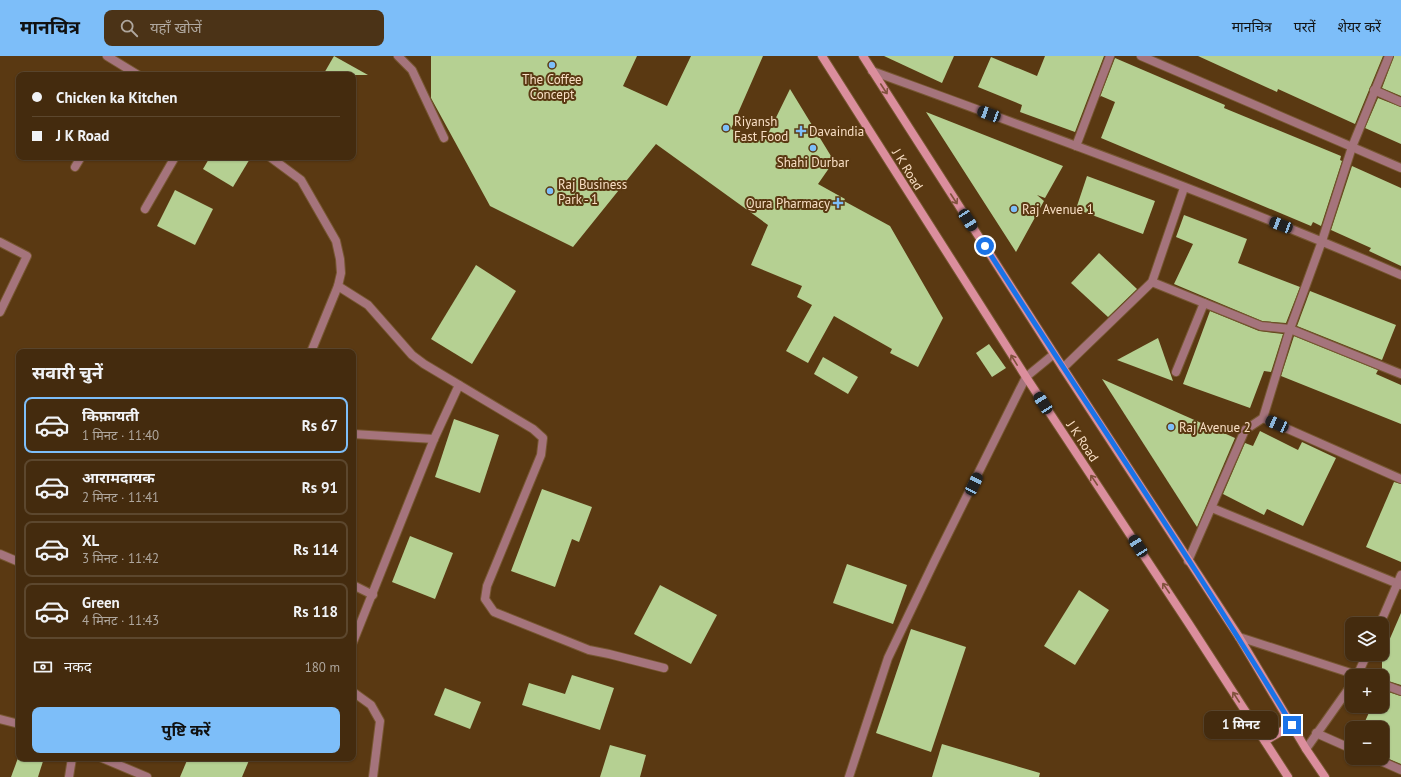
<!DOCTYPE html>
<html lang="hi">
<meta charset="utf-8">
<style>
body{margin:0;font-family:"PT Sans","Noto Sans Devanagari",sans-serif;background:#4b3317;color:#f1f3f6;height:100vh;display:flex;flex-direction:column;font-size:15px;white-space:nowrap}
*{box-sizing:border-box;margin:0}
p{font-size:13px;color:#afa79e}
.icon{flex:none;width:22px;height:22px;fill:none;stroke:currentColor;stroke-width:2;stroke-linecap:round;stroke-linejoin:round}
.map{position:relative;flex:1;overflow:hidden}
.drawer{position:absolute;left:16px;top:293px;width:340px;height:412px;display:flex;flex-direction:column;background:#442b0e;border-radius:8px;box-shadow:0 1px 3px #0004,0 0 0 1px #5c472e}
.drawer>*{flex:none}
.hud{position:absolute;left:16px;top:16px;width:340px;height:88px;border-radius:8px;box-shadow:0 1px 3px #0004,0 0 0 1px #5c472e;display:grid;align-content:center;height:88px;padding:0 16px;background:#442b0e}
.fabs{position:absolute;left:1345px;top:561px;display:grid;gap:8px}
.fabs a{display:grid;place-items:center;width:44px;height:44px;border-radius:8px;background:#442b0e;box-shadow:0 1px 3px #0004,0 0 0 1px #5c472e;font-size:20px}
.end{position:absolute;width:18px;height:18px;margin:-9px;border:5px solid #1a73e8;background:#fff;box-shadow:0 0 0 2px #fff}
.from{border-radius:50%}
.bubble{position:absolute;height:28px;border-radius:8px;background:#442b0e;box-shadow:0 1px 3px #0004,0 0 0 1px #5c472e;font-size:13px;font-weight:700;line-height:28px;text-align:center}
.car{position:absolute;width:12px;height:24px;margin:-12px -6px;border-radius:5px;box-shadow:0 0 3px 1px #0007;background:linear-gradient(#222 24%,#8ab4d8 0 40%,#222 0 76%,#8ab4d8 0 86%,#222 0)}
.hud b{display:flex;align-items:center;gap:14px;height:38px;font-size:15px}
.hud b+b{border-top:1px solid #5c472e}
.hud i{width:10px;height:10px;background:#f1f3f6}
ul{padding:0;list-style:none}
li{display:flex;align-items:center;gap:12px;height:56px;margin:0 8px 6px;padding:0 8px;border:2px solid #5c472e;border-radius:8px}
li div{flex:1}
li b{display:block;font-size:15px}
li em{font-style:normal;font-weight:700}
li.current{border-color:#7dbef9}
li>.icon{width:36px;height:36px;stroke-width:1.5}
h2{padding:0 16px;font-size:18px;line-height:48px}
.pay{display:flex;align-items:center;gap:10px;height:44px;padding:0 16px;font-size:15px}
.pay p{margin-inline-start:auto}
.primary-button{display:flex;gap:8px;margin-top:auto;padding:8px 16px}
.primary-button a{flex:1;height:46px;border-radius:8px;background:#7dbef9;color:#111;font-size:16px;font-weight:700;line-height:46px;text-align:center}
header{display:flex;align-items:center;gap:24px;box-sizing:border-box;height:56px;padding:0 20px;background:#7dbef9;color:#111}
header strong{font-size:19px}
nav{display:flex;gap:22px;margin-inline-start:auto;font-size:14px}
.search{width:280px;height:36px;background:#4b3317;display:flex;align-items:center;gap:10px;box-sizing:border-box;padding:0 14px;border-radius:8px;color:#afa79e;font-size:15px}
.map>svg:first-child{display:block}
.building{fill:#b5d092}
.lines{fill:none;stroke-linecap:round;stroke-linejoin:round}
.street-casing{stroke:#775732;stroke-width:10}
.secondary-casing{stroke:#775732;stroke-width:10}
.street{stroke:#a5747c;stroke-width:8}
.secondary{stroke:#db8e9d;stroke-width:8}
.oneway{stroke:#81523c}
.route{stroke:#1a73e8;stroke-width:5}
.poi-dot{fill:#7dbef9;stroke:#5a3912;stroke-width:1.5}
.labels{text-anchor:middle;stroke-width:4;stroke-linejoin:round;paint-order:stroke}
.poi-label{font-size:13px;fill:#f9dfc5;stroke:#5a3912;text-anchor:start}
.street-label{font-size:13px;fill:#f9dfc5;stroke:#5a3912}
</style>
<header>
<strong>मानचित्र</strong>
<div class="search"><svg class="icon" aria-label="search" viewBox="0 0 24 24"><circle cx="10" cy="10" r="6"/><path d="M15 15l6 6"/></svg>यहाँ खोजें</div>
<nav><a>मानचित्र</a><a>परतें</a><a>शेयर करें</a></nav>
</header>
<div class="map">
<svg width="1401" height="721" viewBox="0 0 1401 721">
<rect width="100%" height="100%" fill="#5a3912"/>
<g class="building">
<polygon points="334,0 368,19 323,19"/>
<polygon points="431,0 637,0 623,30 667,50 691,0 763,0 731,73 764,86 790,33 834,105 818,128 845,143 844,145 890,170 943,262 918,311 890,297 892,293 834,260 808,307 786,295 812,249 797,241 802,230 751,209 768,169 656,88 573,191 490,150 431,42"/>
<polygon points="884,0 954,0 942,27"/>
<polygon points="1045,0 1104,0 1075,76 1020,56 1022,49 978,31 991,1 1037,20"/>
<polygon points="1198,0 1383,0 1355,68 1278,33 1277,36"/>
<polygon points="1394,0 1401,0 1401,40 1382,32"/>
<polygon points="1115,2 1225,49 1224,52 1341,100 1340,104 1342,105 1321,170 1313,166 1311,170 1101,82 1115,46 1101,40 1100,41"/>
<polygon points="1378,42 1401,51 1401,88 1365,72"/>
<polygon points="926,56 1063,110 1045,142 1037,139 1044,145 1016,196"/>
<polygon points="210,101 251,101 233,131 203,113"/>
<polygon points="1352,110 1401,132 1401,210 1369,195 1371,192 1331,174"/>
<polygon points="1087,120 1155,145 1143,178 1076,153"/>
<polygon points="175,134 213,153 195,189 157,170"/>
<polygon points="1184,159 1247,183 1238,207 1300,231 1286,267 1262,265 1174,228 1193,188 1176,181"/>
<polygon points="1099,197 1137,233 1108,261 1071,227"/>
<polygon points="476,209 516,235 472,308 431,283"/>
<polygon points="1310,235 1396,269 1382,304 1297,270"/>
<polygon points="1210,255 1259,275 1283,278 1271,316 1264,315 1250,352 1183,328"/>
<polygon points="1294,280 1378,314 1376,318 1401,329 1401,368 1281,320"/>
<polygon points="1158,282 1173,325 1117,304"/>
<polygon points="989,288 1006,312 992,321 976,297"/>
<polygon points="823,301 858,321 848,338 814,318"/>
<polygon points="1102,323 1235,382 1197,471"/>
<polygon points="454,363 499,379 480,437 435,421"/>
<polygon points="1260,375 1298,394 1302,386 1336,402 1303,470 1267,453 1264,459 1223,438 1245,387 1253,390"/>
<polygon points="1394,426 1401,428 1401,506 1366,491"/>
<polygon points="542,433 592,451 579,486 572,483 555,531 511,515"/>
<polygon points="410,480 453,497 435,543 392,526"/>
<polygon points="847,508 907,529 893,568 833,547"/>
<polygon points="660,529 717,559 691,608 634,578"/>
<polygon points="1079,534 1109,554 1075,609 1044,590"/>
<polygon points="1401,557 1401,629 1382,623 1382,601"/>
<polygon points="911,573 966,591 931,696 876,677"/>
<polygon points="572,619 614,632 600,674 522,649 529,627 565,638"/>
<polygon points="445,632 481,646 470,673 434,659"/>
<polygon points="1382,634 1401,640 1401,708 1382,700 1382,672 1362,672 1372,650 1382,650"/>
<polygon points="942,688 1040,717 1039,721 932,721"/>
<polygon points="610,689 646,699 640,721 600,721"/>
<polygon points="18,702 44,702 38,721 11,721"/>
<polygon points="188,702 250,702 242,721 180,721"/>
</g>
<g class="lines">
<g class="street-casing">
<g id="street">
<polyline points="107,0 138,19"/>
<polyline points="398,0 412,14 444,82"/>
<polyline points="1141,0 1401,112"/>
<path d="M872,15C1050,80 1228,144 1401,219"/>
<polyline points="1374,34 1401,46"/>
<polyline points="1076,90 1110,0"/>
<polyline points="270,101 301,124 336,185 340,203 341,217 338,230 311,296"/>
<polyline points="75,111 81,101"/>
<polyline points="145,153 175,101"/>
<polyline points="0,186 27,200 0,256"/>
<polyline points="1152,226 1261,270 1290,273 1401,318"/>
<polyline points="338,230 368,249 412,299 424,308 533,373 543,382 541,399 487,530 485,543 494,556 589,594 609,598 664,612"/>
<polyline points="1063,312 1152,226 1184,132"/>
<polyline points="1176,316 1204,247"/>
<polyline points="1263,362 1401,423"/>
<polyline points="353,378 434,383"/>
<polyline points="1212,452 1401,529"/>
<polyline points="0,498 19,506"/>
<polyline points="1188,505 1245,374 1263,362 1290,273 1322,185 1352,91 1389,0"/>
<polyline points="353,529 373,539"/>
<polyline points="1380,568 1401,519"/>
<polyline points="1239,581 1360,620"/>
<polyline points="353,586 434,383 459,329"/>
<polyline points="1357,620 1367,598"/>
<polyline points="1382,628 1401,635"/>
<polyline points="353,636 371,649 380,665 373,721"/>
<polyline points="0,663 19,668"/>
<polyline points="1316,677 1352,693"/>
<polyline points="1306,693 1352,628"/>
<polyline points="102,702 147,721"/>
<polyline points="1374,702 1401,714"/>
<polyline points="69,721 72,702"/>
<polyline points="849,721 888,602 935,504 1026,321 1054,298"/>
</g>
</g>
<g class="secondary-casing">
<g id="secondary">
<polyline points="822,0 1026,321 1189,568 1288,721"/>
<polyline points="863,0 1063,312 1239,581 1306,693 1325,721"/>
<polyline points="1265,685 1292,669"/>
</g>
</g>
<use href="#street" class="street"/>
<use href="#secondary" class="secondary"/>
</g>
<defs><path id="oneway-shaft" d="M-6 0H5M1.5-3L5.5 0L1.5 3" fill="none" stroke-width="1.6" stroke-linecap="round" stroke-linejoin="round"/></defs>
<g class="oneway">
<use href="#oneway-shaft" transform="translate(884 33) rotate(57)"/>
<use href="#oneway-shaft" transform="translate(954 143) rotate(57)"/>
<use href="#oneway-shaft" transform="translate(1014 304) rotate(-122)"/>
<use href="#oneway-shaft" transform="translate(1094 424) rotate(-124)"/>
<use href="#oneway-shaft" transform="translate(1166 532) rotate(-124)"/>
<use href="#oneway-shaft" transform="translate(1236 641) rotate(-123)"/>
</g>
<g class="lines">
<path class="route" d="M985,190C1087,350 1194,507 1292,669"/>
</g>
<g class="poi-dot">
<circle cx="552" cy="9" r="4"/>
<circle cx="726" cy="72" r="4"/>
<path d="M799 69h4v4h4v4h-4v4h-4v-4h-4v-4h4z"/>
<circle cx="813" cy="92" r="4"/>
<circle cx="550" cy="135" r="4"/>
<path d="M836 141h4v4h4v4h-4v4h-4v-4h-4v-4h4z"/>
<circle cx="1014" cy="153" r="4"/>
<circle cx="1171" cy="371" r="4"/>
</g>
<g class="labels">
<g class="poi-label">
<text x="552" y="28" text-anchor="middle">The Coffee<tspan x="552" dy="15">Concept</tspan></text>
<text x="734" y="70">Riyansh<tspan x="734" dy="15">Fast Food</tspan></text>
<text x="809" y="80">Davaindia</text>
<text x="813" y="111" text-anchor="middle">Shahi Durbar</text>
<text x="558" y="133">Raj Business<tspan x="558" dy="15">Park - 1</tspan></text>
<text x="830" y="152" text-anchor="end">Qura Pharmacy</text>
<text x="1022" y="158">Raj Avenue 1</text>
<text x="1179" y="376">Raj Avenue 2</text>
</g>
<g class="street-label">
<text transform="translate(908 113) rotate(58)" y="5">J K Road</text>
<text transform="translate(1083 385) rotate(56)" y="5">J K Road</text>
</g>
</g>
</svg>
<div class="fabs">
<a><svg class="icon" aria-label="layers" viewBox="0 0 24 24"><path d="M12 4l9 5-9 5-9-5zM3 14l9 5 9-5"/></svg></a>
<a>+</a>
<a>−</a>
</div>
<i class="end from" style="left:985px;top:190px"></i>
<i class="end" style="left:1292px;top:669px"></i>
<div class="bubble" style="left:1204px;top:655px;width:74px">1 मिनट</div>
<i class="car" style="left:989px;top:58px;rotate:290deg"></i>
<i class="car" style="left:968px;top:164px;rotate:147deg"></i>
<i class="car" style="left:1281px;top:169px;rotate:291deg"></i>
<i class="car" style="left:1043px;top:347px;rotate:327deg"></i>
<i class="car" style="left:1277px;top:368px;rotate:294deg"></i>
<i class="car" style="left:974px;top:428px;rotate:26deg"></i>
<i class="car" style="left:1138px;top:490px;rotate:327deg"></i>
<div class="hud">
<b><i class="from"></i>Chicken ka Kitchen</b>
<b><i></i>J K Road</b>
</div>
<section class="drawer">
<h2>सवारी चुनें</h2>
<ul>
<li class="current"><svg class="icon" aria-label="car" viewBox="0 0 24 24"><path d="M5 17H2v-5l4-1 3-4h7l3 4 3 1v5h-3M9 17h6M6 11h13"/><circle cx="7" cy="17" r="2"/><circle cx="17" cy="17" r="2"/></svg><div><b>किफ़ायती</b><p>1 मिनट · 11:40</p></div><em>Rs 67</em></li>
<li><svg class="icon" aria-label="car" viewBox="0 0 24 24"><path d="M5 17H2v-5l4-1 3-4h7l3 4 3 1v5h-3M9 17h6M6 11h13"/><circle cx="7" cy="17" r="2"/><circle cx="17" cy="17" r="2"/></svg><div><b>आरामदायक</b><p>2 मिनट · 11:41</p></div><em>Rs 91</em></li>
<li><svg class="icon" aria-label="car" viewBox="0 0 24 24"><path d="M5 17H2v-5l4-1 3-4h7l3 4 3 1v5h-3M9 17h6M6 11h13"/><circle cx="7" cy="17" r="2"/><circle cx="17" cy="17" r="2"/></svg><div><b>XL</b><p>3 मिनट · 11:42</p></div><em>Rs 114</em></li>
<li><svg class="icon" aria-label="car" viewBox="0 0 24 24"><path d="M5 17H2v-5l4-1 3-4h7l3 4 3 1v5h-3M9 17h6M6 11h13"/><circle cx="7" cy="17" r="2"/><circle cx="17" cy="17" r="2"/></svg><div><b>Green</b><p>4 मिनट · 11:43</p></div><em>Rs 118</em></li>
</ul>
<div class="pay"><svg class="icon" aria-label="cash" viewBox="0 0 24 24"><path d="M3 7h18v10H3z"/><circle cx="12" cy="12" r="2"/></svg>नकद<p>180 m</p></div>
<div class="primary-button"><a>पुष्टि करें</a></div>
</section>
</div>
